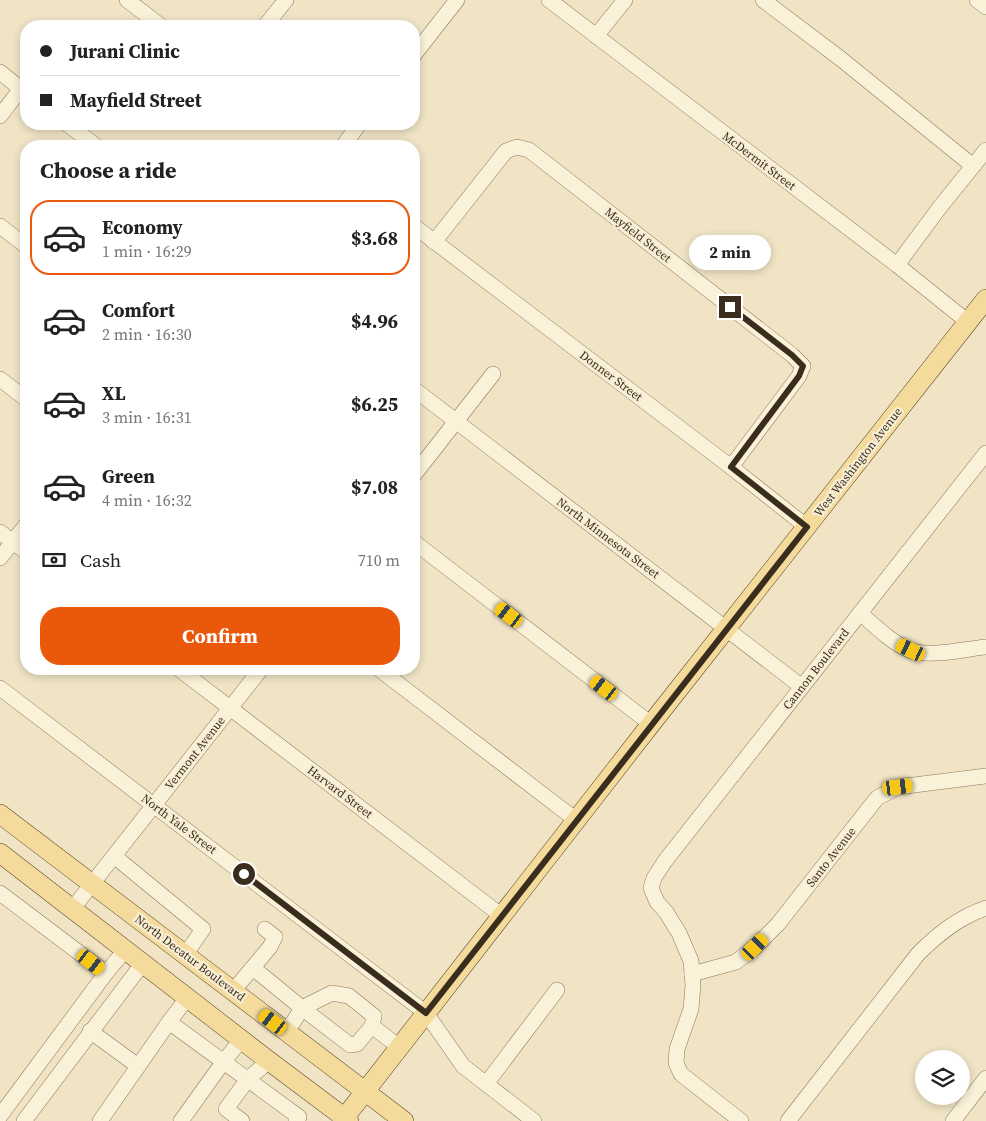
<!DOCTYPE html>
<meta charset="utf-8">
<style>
body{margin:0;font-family:"Source Serif 4",serif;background:#f6f6f6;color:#222;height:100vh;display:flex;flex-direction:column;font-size:19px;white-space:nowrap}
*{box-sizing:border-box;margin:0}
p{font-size:16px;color:#767676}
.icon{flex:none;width:28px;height:28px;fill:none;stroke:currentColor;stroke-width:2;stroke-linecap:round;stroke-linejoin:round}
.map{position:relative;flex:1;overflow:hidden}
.side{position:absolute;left:20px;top:140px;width:400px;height:535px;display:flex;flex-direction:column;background:#fff;border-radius:20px;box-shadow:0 2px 8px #0003}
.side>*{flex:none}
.top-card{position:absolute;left:20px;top:20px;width:400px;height:110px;border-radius:20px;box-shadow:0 2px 8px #0003;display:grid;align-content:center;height:110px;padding:0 20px;background:#fff}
.tools{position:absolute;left:915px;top:1050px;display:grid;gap:10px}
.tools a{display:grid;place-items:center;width:55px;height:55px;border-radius:50%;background:#fff;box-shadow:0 2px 8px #0003;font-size:25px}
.end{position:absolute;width:22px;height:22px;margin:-11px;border:6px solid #3b2d1e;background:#fff;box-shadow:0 0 0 2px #fff}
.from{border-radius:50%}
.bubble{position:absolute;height:35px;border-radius:18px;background:#fff;box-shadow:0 2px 8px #0003;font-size:16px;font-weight:700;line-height:35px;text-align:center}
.car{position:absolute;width:15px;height:30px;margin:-15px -8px;border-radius:6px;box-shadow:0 0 4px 1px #0007;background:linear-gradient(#f5c518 24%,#345 0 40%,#f5c518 0 76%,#345 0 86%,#f5c518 0)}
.top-card b{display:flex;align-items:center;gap:18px;height:48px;font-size:19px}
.top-card b+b{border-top:1px solid #e0e0e0}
.top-card i{width:12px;height:12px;background:#222}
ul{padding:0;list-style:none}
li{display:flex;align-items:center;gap:15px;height:75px;margin:0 10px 8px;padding:0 10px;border:2px solid transparent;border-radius:20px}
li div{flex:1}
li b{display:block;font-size:19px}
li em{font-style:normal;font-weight:700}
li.active{border-color:#ea580c}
li>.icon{width:45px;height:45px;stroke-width:1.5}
h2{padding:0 20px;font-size:22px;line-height:60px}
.pay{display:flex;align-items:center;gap:12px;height:55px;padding:0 20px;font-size:19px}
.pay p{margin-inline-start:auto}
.cta{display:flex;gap:10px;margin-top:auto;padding:10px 20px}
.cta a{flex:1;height:58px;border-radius:20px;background:#ea580c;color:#fff;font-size:20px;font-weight:700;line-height:58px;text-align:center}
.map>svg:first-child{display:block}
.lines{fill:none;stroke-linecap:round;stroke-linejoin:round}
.minor-casing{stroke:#8c765a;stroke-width:16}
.major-casing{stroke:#5a442e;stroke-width:20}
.minor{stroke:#faf1d9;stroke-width:15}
.major{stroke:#f4db9c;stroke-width:19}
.route{stroke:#3b2d1e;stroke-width:6}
.labels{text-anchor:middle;stroke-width:4.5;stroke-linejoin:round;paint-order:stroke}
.street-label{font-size:12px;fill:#3b2d1e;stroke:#f7eed5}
</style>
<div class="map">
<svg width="986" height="1121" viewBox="0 0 986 1121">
<rect width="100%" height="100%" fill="#f0e4c5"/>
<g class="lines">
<g class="minor-casing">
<g id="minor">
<polyline points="127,0 161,26"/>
<polyline points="549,0 897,265 968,322"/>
<polyline points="763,0 841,59 973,166"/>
<polyline points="977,0 986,7"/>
<polyline points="265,26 286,0"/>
<polyline points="596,36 625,0"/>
<polyline points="414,55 457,0"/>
<polyline points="0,72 26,93"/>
<polyline points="0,116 26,82"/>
<polyline points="67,124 96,146"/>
<polyline points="343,146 359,124"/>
<polyline points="0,226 26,246"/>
<polyline points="414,226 731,467 807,527"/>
<polyline points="434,242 506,151 517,147 529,150 792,355 803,366 799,376 731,467"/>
<polyline points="897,265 940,207 986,150"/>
<polyline points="0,379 26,399"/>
<polyline points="414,389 802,687"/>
<polyline points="414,475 493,374"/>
<polyline points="0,532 26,552"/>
<polyline points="414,542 651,724"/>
<polyline points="0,558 26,525"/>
<path d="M860,613C875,626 891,642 909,650C930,658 964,649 986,647"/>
<polyline points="179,669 502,916"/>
<polyline points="379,669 576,820"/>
<polyline points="0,688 426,1013 463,1066 534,1121"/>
<polyline points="114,856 203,929 185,955"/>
<polyline points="0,893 106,973 0,1116"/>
<polyline points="73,908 261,669"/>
<polyline points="253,968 302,1008 287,1032"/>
<polyline points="106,973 126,949"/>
<polyline points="692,974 736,962 755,947 778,924 877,798 898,787 986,776"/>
<polyline points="233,991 270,947 275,937 265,929"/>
<polyline points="169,1022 188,997"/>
<polyline points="372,1026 374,1016 349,996 332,993 302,1008 350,1045 357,1044 372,1026 399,1047"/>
<polyline points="90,1031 138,1066"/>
<polyline points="486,1084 557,990"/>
<polyline points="24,1121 143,963"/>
<polyline points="100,1121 169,1022 299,1117 296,1121"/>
<polyline points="181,1121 224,1061 242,1039"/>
<polyline points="242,1121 226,1109 248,1079 269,1061"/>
<polyline points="741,1121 681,1074 676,1063 677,1049 691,1009 693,985 691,961 679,933 666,912 657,902 651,888 654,878 665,861 986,453"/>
<path d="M788,1121L918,954C938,934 959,917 986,908"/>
<polyline points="953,1121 986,1078"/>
</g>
</g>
<g class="major-casing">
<g id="major">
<polyline points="0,814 404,1121"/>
<polyline points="0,853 269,1061 349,1121"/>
<polyline points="342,1121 651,724 986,299"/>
</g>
</g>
<use href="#minor" class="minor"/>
<use href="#major" class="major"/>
</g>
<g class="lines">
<polyline class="route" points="244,874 426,1013 807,527 731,467 799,376 803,366 792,355 730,307"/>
</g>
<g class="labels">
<g class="street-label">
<text transform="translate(759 161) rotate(37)" y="4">McDermit Street</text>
<text transform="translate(638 235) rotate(38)" y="4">Mayfield Street</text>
<text transform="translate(611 376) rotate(37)" y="4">Donner Street</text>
<text transform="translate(858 462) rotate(-52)" y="4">West Washington Avenue</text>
<text transform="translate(608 538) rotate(37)" y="4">North Minnesota Street</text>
<text transform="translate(816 669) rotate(-52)" y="4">Cannon Boulevard</text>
<text transform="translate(195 753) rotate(-52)" y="4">Vermont Avenue</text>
<text transform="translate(340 792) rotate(37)" y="4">Harvard Street</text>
<text transform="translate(179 824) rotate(37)" y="4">North Yale Street</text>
<text transform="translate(831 857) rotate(-52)" y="4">Santo Avenue</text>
<text transform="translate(190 958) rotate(37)" y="4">North Decatur Boulevard</text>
</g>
</g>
</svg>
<div class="tools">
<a><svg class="icon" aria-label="layers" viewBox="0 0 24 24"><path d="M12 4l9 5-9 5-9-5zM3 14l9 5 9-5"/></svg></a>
</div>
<i class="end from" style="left:244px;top:874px"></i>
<i class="end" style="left:730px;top:307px"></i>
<div class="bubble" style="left:689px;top:235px;width:82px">2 min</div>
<i class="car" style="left:509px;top:615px;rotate:307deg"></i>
<i class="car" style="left:911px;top:650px;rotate:296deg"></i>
<i class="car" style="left:604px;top:688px;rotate:307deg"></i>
<i class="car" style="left:898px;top:787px;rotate:83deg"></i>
<i class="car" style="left:755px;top:947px;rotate:44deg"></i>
<i class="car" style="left:91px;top:962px;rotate:128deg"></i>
<i class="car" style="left:273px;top:1022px;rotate:307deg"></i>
<div class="top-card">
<b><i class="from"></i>Jurani Clinic</b>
<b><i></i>Mayfield Street</b>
</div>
<section class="side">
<h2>Choose a ride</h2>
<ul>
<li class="active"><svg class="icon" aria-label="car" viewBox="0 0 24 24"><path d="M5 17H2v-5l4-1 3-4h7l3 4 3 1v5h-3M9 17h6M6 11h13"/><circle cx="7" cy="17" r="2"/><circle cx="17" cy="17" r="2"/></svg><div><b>Economy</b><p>1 min · 16:29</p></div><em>$3.68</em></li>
<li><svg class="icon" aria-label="car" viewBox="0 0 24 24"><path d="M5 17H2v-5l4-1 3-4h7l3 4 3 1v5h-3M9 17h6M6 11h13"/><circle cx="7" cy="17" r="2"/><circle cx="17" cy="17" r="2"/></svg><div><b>Comfort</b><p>2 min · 16:30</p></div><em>$4.96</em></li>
<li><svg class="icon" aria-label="car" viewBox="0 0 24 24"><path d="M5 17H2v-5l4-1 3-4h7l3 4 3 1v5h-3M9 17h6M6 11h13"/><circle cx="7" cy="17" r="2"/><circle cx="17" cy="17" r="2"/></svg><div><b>XL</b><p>3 min · 16:31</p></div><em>$6.25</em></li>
<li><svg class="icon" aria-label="car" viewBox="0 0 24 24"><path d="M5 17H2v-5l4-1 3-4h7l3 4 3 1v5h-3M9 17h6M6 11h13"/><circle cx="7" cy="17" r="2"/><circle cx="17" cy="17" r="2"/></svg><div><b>Green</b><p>4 min · 16:32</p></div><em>$7.08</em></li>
</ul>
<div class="pay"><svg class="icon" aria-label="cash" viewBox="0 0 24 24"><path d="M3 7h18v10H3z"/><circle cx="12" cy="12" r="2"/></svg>Cash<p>710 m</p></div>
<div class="cta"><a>Confirm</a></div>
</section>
</div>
